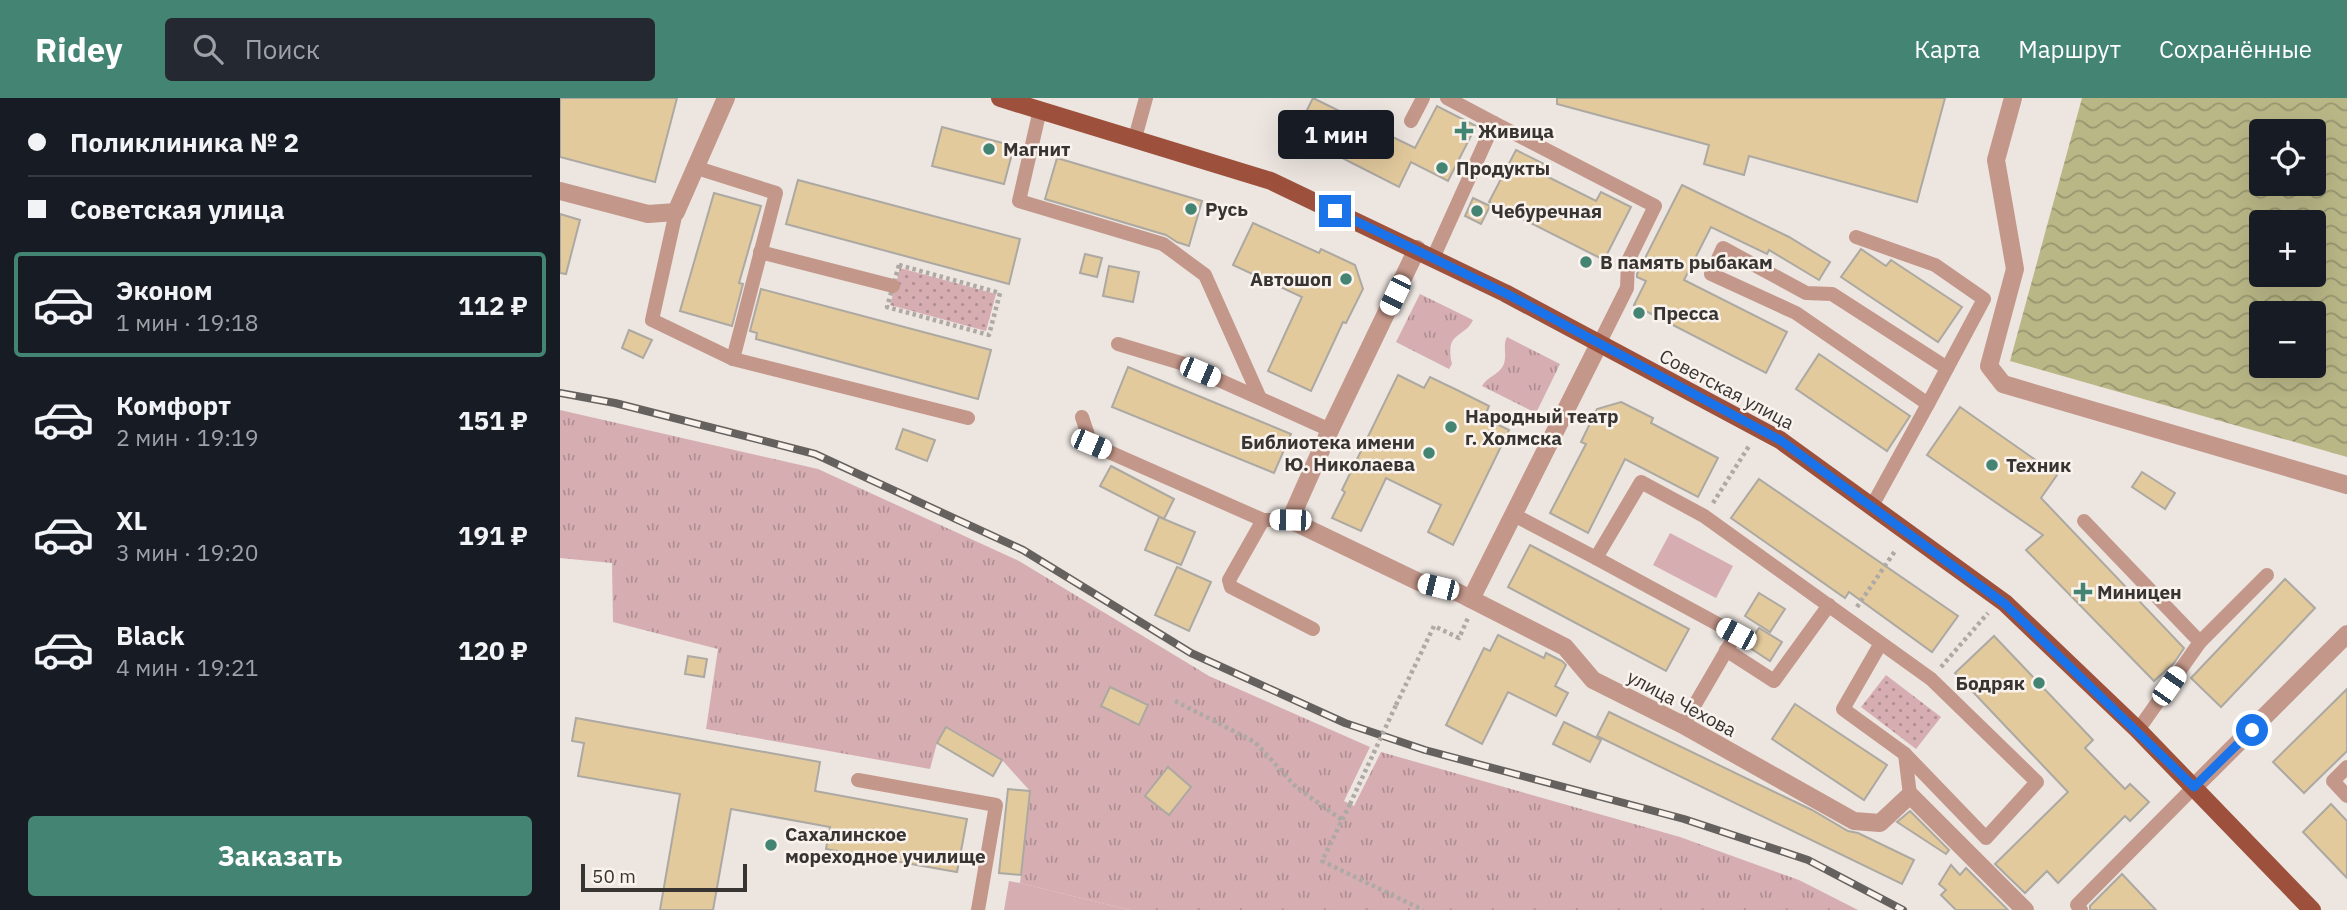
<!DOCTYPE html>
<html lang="ru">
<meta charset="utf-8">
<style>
body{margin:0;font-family:"IBM Plex Sans",sans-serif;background:#242831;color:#f1f3f6;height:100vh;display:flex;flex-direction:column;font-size:26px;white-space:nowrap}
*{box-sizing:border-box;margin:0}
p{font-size:23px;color:#9ea1a6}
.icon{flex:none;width:38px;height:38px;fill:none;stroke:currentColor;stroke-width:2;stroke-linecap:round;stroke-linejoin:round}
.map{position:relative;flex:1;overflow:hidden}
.details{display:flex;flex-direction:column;background:#171b24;width:560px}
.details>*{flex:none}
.hud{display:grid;align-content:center;height:154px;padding:0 28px;background:#171b24}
.tools{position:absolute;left:1689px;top:21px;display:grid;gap:14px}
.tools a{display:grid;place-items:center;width:77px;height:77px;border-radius:7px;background:#171b24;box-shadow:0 7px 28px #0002;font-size:35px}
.scale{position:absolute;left:21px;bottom:18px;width:166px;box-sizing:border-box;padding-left:7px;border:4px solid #373432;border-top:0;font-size:19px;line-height:24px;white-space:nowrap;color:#373432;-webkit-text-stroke:5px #f9f2ed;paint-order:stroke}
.end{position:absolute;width:32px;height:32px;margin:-16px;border:9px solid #1a73e8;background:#fff;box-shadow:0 0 0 4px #fff}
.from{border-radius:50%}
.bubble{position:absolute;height:49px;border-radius:7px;background:#171b24;box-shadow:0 7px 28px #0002;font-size:23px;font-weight:700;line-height:49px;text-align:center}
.car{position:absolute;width:21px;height:42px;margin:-21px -10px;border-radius:9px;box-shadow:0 0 5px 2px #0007;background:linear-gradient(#fff 24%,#345 0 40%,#fff 0 76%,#345 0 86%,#fff 0)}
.hud b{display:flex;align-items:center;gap:24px;height:66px;font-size:26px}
.hud b+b{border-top:2px solid #363941}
.hud i{width:18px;height:18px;background:#f1f3f6}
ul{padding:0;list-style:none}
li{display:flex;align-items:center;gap:21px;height:105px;margin:0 14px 10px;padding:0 14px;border:4px solid transparent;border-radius:7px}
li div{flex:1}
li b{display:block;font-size:26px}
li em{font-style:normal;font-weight:700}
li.current{border-color:#448473}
li>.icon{width:63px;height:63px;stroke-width:1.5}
.action{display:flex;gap:14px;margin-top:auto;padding:14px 28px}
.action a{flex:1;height:80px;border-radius:7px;background:#448473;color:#fff;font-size:28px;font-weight:700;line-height:80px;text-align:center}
header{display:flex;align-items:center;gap:42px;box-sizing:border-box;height:98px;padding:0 35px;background:#448473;color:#fff}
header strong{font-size:33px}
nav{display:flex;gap:38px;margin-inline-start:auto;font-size:24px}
.search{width:490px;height:63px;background:#242831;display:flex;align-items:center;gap:18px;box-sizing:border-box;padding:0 24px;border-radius:7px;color:#9ea1a6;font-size:26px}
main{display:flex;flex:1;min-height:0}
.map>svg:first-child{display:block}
.grass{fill:url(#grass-tufts)}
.park{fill:url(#park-dots)}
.pitch{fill:#d6aeb1}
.water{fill:url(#water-waves);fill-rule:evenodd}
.building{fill:#e3ca9d;stroke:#aca8a2;stroke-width:2}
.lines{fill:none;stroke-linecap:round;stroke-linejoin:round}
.path{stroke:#aea9a5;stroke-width:4.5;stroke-dasharray:3.5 3.5;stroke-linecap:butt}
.lane{stroke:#c3978a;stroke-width:14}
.street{stroke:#c3978a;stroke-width:18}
.primary{stroke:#9d513c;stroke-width:18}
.rail-casing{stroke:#65615e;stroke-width:8}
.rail{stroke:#f9f2ed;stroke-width:5;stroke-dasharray:16;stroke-linecap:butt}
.path-bridge{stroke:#aea9a5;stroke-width:4.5;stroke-dasharray:3.5 3.5;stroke-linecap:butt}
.route{stroke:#1a73e8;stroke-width:9}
.poi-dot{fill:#448473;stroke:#f9f2ed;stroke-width:2.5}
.labels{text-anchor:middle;stroke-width:5;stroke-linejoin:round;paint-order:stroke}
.poi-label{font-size:19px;font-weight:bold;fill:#373432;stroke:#f9f2ed;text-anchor:start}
.street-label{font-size:19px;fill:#373432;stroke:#f9f2ed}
</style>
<header>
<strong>Ridey</strong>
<div class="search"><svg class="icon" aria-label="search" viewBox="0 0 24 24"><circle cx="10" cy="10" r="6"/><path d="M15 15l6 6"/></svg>Поиск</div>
<nav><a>Карта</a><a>Маршрут</a><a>Сохранённые</a></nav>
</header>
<main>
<section class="details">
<div class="hud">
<b><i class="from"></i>Поликлиника № 2</b>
<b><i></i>Советская улица</b>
</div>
<ul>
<li class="current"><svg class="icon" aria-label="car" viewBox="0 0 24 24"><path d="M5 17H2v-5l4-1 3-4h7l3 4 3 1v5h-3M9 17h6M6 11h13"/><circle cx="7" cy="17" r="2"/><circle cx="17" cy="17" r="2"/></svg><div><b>Эконом</b><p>1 мин · 19:18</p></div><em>112 ₽</em></li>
<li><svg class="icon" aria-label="car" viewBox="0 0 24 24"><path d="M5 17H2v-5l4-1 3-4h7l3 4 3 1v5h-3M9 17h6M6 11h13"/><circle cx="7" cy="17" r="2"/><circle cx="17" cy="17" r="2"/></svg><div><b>Комфорт</b><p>2 мин · 19:19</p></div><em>151 ₽</em></li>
<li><svg class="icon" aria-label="car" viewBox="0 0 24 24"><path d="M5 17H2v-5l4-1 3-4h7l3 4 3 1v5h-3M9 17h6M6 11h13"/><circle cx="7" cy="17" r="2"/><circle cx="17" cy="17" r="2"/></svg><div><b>XL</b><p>3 мин · 19:20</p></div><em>191 ₽</em></li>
<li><svg class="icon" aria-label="car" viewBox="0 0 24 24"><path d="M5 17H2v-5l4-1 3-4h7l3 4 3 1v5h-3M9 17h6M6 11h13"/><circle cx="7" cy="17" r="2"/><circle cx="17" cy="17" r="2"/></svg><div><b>Black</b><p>4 мин · 19:21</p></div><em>120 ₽</em></li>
</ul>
<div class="action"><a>Заказать</a></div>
</section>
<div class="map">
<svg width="1787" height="812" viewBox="0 0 1787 812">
<defs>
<pattern id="grass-tufts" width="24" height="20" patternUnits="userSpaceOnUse" patternTransform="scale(1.75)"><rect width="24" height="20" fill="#d6aeb1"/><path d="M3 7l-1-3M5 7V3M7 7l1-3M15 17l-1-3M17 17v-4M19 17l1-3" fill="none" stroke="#ae8e91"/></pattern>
<pattern id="park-dots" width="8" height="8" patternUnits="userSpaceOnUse" patternTransform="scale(1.75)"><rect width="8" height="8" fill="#d6aeb1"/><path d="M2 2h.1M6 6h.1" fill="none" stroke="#ae8e91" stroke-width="1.8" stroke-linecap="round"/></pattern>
<pattern id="water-waves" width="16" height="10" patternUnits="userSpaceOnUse" patternTransform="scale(1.75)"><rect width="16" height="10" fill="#bab787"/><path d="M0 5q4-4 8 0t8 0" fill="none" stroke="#98966f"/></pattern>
</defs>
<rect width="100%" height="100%" fill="#ece5e0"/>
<g class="grass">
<path d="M860,196L913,222C905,240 884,233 892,266L889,271L836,244Z"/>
<path d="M947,239L1000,266L976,315L922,288C927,279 938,277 943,268C948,258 942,248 947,239Z"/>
<polygon points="0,312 258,371 459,463 649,578 810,649 784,703 794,708 821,654 1120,739 1239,782 1298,812 570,812 460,785 470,693 442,662 387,629 377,645 370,671 146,631 158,551 53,524 52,465 0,460"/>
</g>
<g class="park">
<polygon points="340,170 436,196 426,233 330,207"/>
<polygon points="1326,577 1381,619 1356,651 1301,609"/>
</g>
<g class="pitch">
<polygon points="1110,435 1173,468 1156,500 1093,467"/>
<polygon points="449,783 460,785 570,812 444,812"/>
</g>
<path class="water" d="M1522,0H1787V359L1450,263ZM1701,33H1754V86H1701ZM1701,124H1754V177H1701ZM1701,215H1754V268H1701Z"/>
<g class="building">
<polygon points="0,0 117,0 95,84 0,59"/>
<polygon points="753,0 855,50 877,8 916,28 888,83 851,64 839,89 735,36"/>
<polygon points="997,0 1385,0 1357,104 1189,58 1184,77 1144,66 1149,47 997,6"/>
<polygon points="382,29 454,48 444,86 372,68"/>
<polygon points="956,52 986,67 982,76 1036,103 1041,94 1071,109 1044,162 929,104"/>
<polygon points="497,60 642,103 629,148 617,144 606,137 485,101"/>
<polygon points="238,82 460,141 449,186 226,126"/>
<polygon points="1122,87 1229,139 1270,164 1259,182 1209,152 1207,156 1151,129 1124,182 1227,234 1206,275 1074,207 1086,183 1077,179 1077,176"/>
<polygon points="154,95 201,108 179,185 183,186 172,228 120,213"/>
<polygon points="913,100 930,108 921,126 905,118"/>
<polygon points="0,116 20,122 6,176 0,175"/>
<polygon points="693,125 759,155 761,151 795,167 803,191 786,225 783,224 751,293 708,273 742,199 673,167"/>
<polygon points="1301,151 1326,168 1331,162 1402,209 1378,244 1281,179"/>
<polygon points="525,156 542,160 537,179 520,175"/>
<polygon points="549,168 579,174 573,204 543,198"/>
<polygon points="201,191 431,252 418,301 196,241 197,235 190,233"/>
<polygon points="69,232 92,242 83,260 62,250"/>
<polygon points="1259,256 1350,318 1327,353 1236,291"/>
<polygon points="568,269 731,336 714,375 552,309"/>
<polygon points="838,277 864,290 870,279 899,293 929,308 924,320 949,332 893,447 868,434 881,407 826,380 801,433 772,420 785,394 782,392"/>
<polygon points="1061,304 1093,320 1091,325 1158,360 1138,399 1065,361 1028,435 990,415 1026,346 1021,344 1037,311"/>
<polygon points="1400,309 1497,377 1481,400 1624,550 1614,565 1594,583 1466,452 1483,437 1367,357"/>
<polygon points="343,331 375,342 367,363 336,351"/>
<polygon points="551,368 614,401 604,421 540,388"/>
<polygon points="1582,374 1615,395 1605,411 1572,389"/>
<polygon points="1199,381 1398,518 1372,554 1289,494 1285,500 1171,420"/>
<polygon points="599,419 635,434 621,467 585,452"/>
<polygon points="970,447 1129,531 1106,573 948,489"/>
<polygon points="617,469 651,484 629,533 595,517"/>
<polygon points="1725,481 1755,510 1661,609 1631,580"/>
<polygon points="1199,495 1225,511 1210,534 1185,518"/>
<polygon points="1199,530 1222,544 1210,563 1187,548"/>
<polygon points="938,537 984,560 986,555 1002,563 1006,567 995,588 1008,595 996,618 948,594 922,646 886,627 924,550 930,553"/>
<polygon points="1434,538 1533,642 1525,650 1565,691 1570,686 1589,704 1570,723 1565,718 1498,785 1487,773 1465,795 1435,766 1508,694 1395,575"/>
<polygon points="128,558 147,561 144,579 125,576"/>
<polygon points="550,589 588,607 579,627 541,608"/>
<polygon points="1787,591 1787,653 1744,695 1713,664"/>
<polygon points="1235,606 1327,667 1304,702 1212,641"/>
<polygon points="1049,614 1252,712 1288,733 1298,735 1354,762 1342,786 1037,638"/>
<polygon points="16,620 260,664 255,693 407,721 397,774 266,751 270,729 171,711 153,812 100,812 120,696 18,678 24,645 12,643"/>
<polygon points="1004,624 1041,642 1030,664 993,646"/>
<polygon points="386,629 442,662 433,678 377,645"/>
<polygon points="608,669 631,689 609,717 585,698"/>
<polygon points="448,691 470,693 461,777 439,775"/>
<polygon points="1771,706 1787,723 1787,780 1743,734"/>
<polygon points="1350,713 1389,752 1386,756 1337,724"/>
<polygon points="1391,767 1400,777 1406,770 1448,812 1396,812 1381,797 1386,792 1379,786"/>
<polygon points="1562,776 1596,812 1530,812 1530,808"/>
</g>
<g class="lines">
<g class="path">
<polygon points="339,167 440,195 429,237 327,209"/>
<polyline points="1153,405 1189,348"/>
<polyline points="1297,509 1335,453"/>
<polyline points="1381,569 1428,515"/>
<polyline points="615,603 695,644 736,689 782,722"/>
<polyline points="836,607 874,528 899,540 908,520"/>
<polyline points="790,706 762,763 863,812"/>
</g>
<g class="lane">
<polyline points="887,0 934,25"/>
<polyline points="480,12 459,103 603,146 645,177 699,298"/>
<polyline points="851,23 863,0"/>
<polyline points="575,40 586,0"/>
<polyline points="134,69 216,95 173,261"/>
<polyline points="116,114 92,222 173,261 408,320"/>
<polyline points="1296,139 1375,167 1424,201 1368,306"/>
<polyline points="200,154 333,188"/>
<polyline points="873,160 934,25 1095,108 1068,163 1067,190 1039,246"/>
<polyline points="558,246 621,265 770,332"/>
<polyline points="522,319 531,346 703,422 730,422"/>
<polyline points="1312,408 1368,306 1236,215 1151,176 1163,150 1246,195 1272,196 1387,270"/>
<polyline points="954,417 1036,460 1081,384 1144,418 1371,581 1477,684 1426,740 1345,656 1283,611 1321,545"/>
<polyline points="703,422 669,482 671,489 753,531"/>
<polyline points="1524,423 1640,544"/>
<polyline points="1036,460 1176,536 1123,627"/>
<polyline points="1166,552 1214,583 1269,507"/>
<polyline points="1578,632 1640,544 1707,477"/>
<polyline points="1345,656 1350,697"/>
<polyline points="1787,669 1773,683 1787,698"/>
<polyline points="298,682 436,707 418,812"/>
<polyline points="1521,812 1517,807 1634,689"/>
</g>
<g class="street">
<polyline points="1453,0 1436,62 1455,171 1429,268 1443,286 1787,387"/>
<polyline points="0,93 88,116 116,114 166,0"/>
<polyline points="857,151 770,332 730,422 859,484 897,494 1005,549 1033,582 1123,627 1294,723 1320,725 1350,697 1465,812"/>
<polyline points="911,501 1039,246"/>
<polyline points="1634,689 1787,536"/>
</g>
<polyline class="primary" points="440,0 711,83 945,195 1220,342 1445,505 1578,632 1752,812"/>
<g class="rail-casing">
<polyline id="rail" points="0,295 55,305 255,356 463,452 631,555 785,625 865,652 1124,721 1248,762 1343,812"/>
</g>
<use href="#rail" class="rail"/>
<polyline class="path-bridge" points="790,706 836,607"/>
</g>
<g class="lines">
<polyline class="route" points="775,113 945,195 1220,342 1445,506 1634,689 1692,632"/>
</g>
<g class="poi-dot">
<path d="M900.5 22.5h7v7h7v7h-7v7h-7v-7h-7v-7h7z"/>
<circle cx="429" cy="51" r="7"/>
<circle cx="882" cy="70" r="7"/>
<circle cx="631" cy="111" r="7"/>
<circle cx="917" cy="113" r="7"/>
<circle cx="1026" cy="164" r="7"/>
<circle cx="786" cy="181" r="7"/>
<circle cx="1079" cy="215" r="7"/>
<circle cx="891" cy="329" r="7"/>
<circle cx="869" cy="355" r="7"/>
<circle cx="1432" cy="367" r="7"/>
<path d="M1519.5 483.5h7v7h7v7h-7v7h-7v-7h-7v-7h7z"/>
<circle cx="1479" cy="585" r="7"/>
<circle cx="211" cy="747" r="7"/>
</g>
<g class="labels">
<g class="poi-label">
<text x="918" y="40">Живица</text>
<text x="443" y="58">Магнит</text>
<text x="896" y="77">Продукты</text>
<text x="645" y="118">Русь</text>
<text x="931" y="120">Чебуречная</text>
<text x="1040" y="171">В память рыбакам</text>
<text x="772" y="188" text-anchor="end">Автошоп</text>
<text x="1093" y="222">Пресса</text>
<text x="905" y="325">Народный театр<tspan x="905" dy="22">г. Холмска</tspan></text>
<text x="855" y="351" text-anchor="end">Библиотека имени<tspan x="855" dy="22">Ю. Николаева</tspan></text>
<text x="1446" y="374">Техник</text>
<text x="1537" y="501">Миницен</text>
<text x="1465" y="592" text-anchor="end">Бодряк</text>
<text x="225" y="743">Сахалинское<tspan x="225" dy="22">мореходное училище</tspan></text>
</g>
<g class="street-label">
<text transform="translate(1167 291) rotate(28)" y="7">Советская улица</text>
<text transform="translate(1122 605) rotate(28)" y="7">улица Чехова</text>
</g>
</g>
</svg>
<div class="tools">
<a><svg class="icon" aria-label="locate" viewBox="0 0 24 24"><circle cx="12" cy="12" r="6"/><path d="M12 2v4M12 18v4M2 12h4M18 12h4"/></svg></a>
<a>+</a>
<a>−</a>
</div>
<div class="scale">50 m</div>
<i class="end from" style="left:1692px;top:632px"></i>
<i class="end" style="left:775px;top:113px"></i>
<div class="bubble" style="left:718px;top:12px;width:116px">1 мин</div>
<i class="car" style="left:835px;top:197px;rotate:206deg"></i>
<i class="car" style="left:640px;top:274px;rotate:113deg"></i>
<i class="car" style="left:531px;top:346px;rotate:113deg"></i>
<i class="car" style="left:730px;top:422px;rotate:271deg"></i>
<i class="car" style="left:878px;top:489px;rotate:284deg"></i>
<i class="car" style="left:1176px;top:536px;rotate:298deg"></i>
<i class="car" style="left:1609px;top:588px;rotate:35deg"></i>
</div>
</main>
